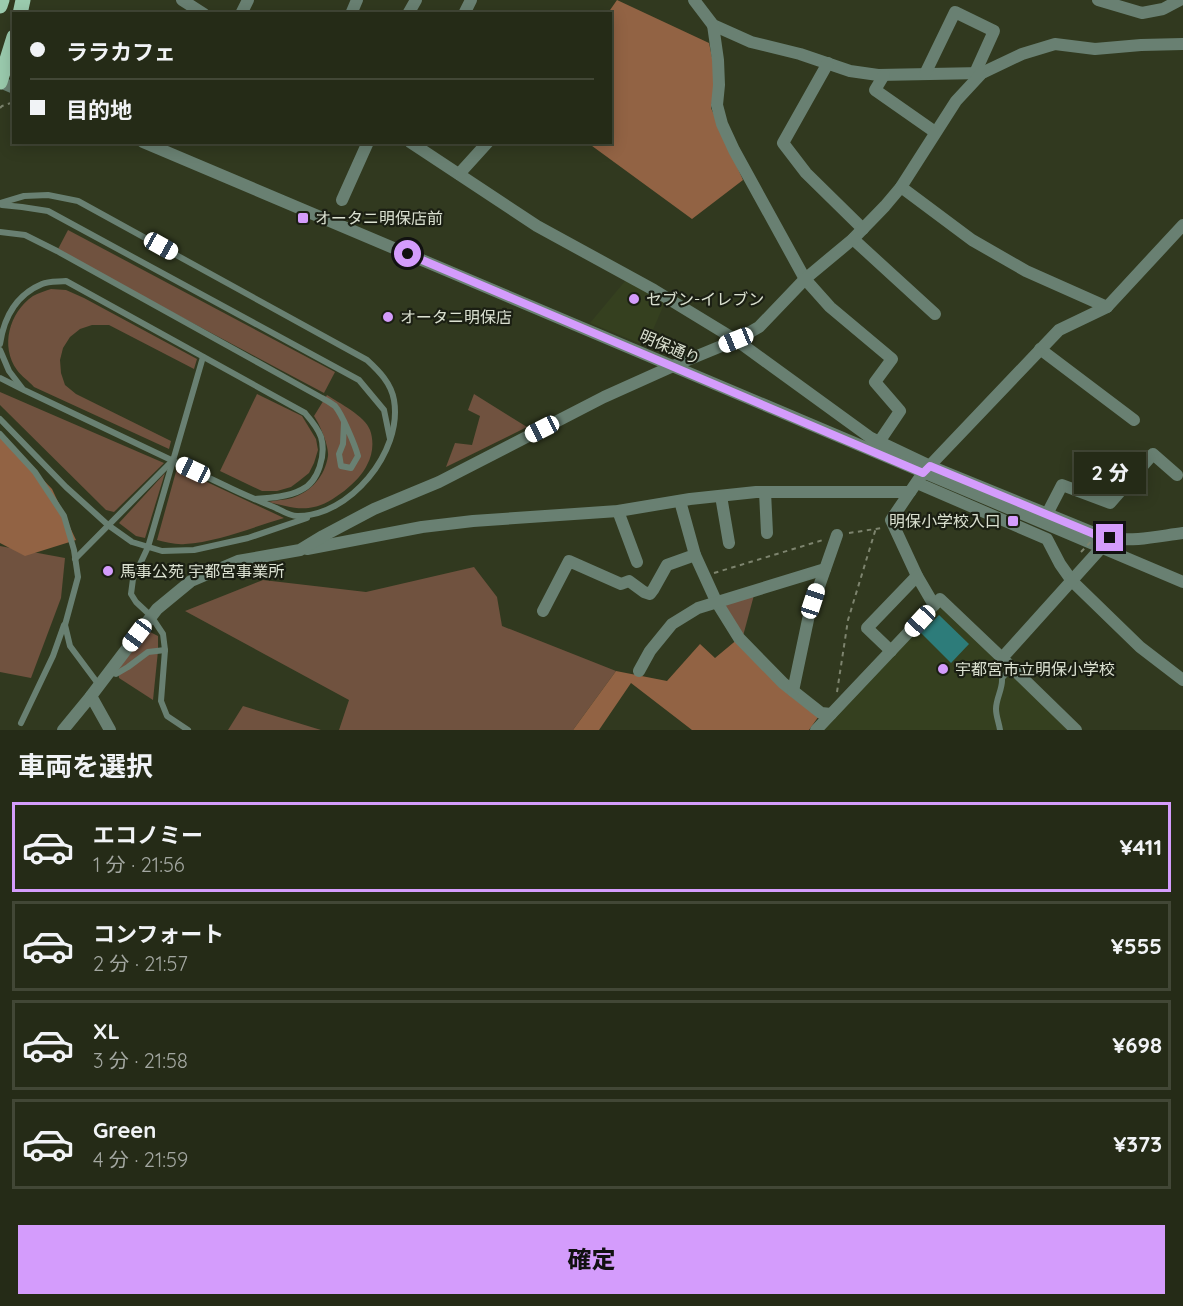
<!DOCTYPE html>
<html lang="ja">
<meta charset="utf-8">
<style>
body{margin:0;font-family:Quicksand,"Noto Sans JP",sans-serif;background:#2d3320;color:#f1f3f6;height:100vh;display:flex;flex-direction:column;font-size:22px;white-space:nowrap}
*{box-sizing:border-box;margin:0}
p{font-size:20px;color:#a3a7a1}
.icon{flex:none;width:33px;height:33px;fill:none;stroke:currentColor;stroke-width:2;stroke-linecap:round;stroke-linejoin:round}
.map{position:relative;height:730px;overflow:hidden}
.details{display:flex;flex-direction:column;background:#252b17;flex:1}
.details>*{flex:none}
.top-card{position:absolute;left:12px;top:12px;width:600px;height:132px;border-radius:0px;box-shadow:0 3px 15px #0003,0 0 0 2px #424736;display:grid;align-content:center;height:132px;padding:0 18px;background:#252b17}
.end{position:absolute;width:27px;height:27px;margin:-14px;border:8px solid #d49cfc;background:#111;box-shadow:0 0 0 3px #111}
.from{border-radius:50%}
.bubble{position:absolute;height:42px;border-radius:0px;background:#252b17;box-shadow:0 3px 15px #0003,0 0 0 2px #424736;font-size:20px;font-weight:800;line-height:42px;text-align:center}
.car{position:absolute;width:18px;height:36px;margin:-18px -9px;border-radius:8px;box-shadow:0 0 4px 2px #0007;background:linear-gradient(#fff 24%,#345 0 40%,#fff 0 76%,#345 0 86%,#fff 0)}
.top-card b{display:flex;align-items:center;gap:21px;height:57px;font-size:22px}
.top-card b+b{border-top:2px solid #424736}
.top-card i{width:15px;height:15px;background:#f1f3f6}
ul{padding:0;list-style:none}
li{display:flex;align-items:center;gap:18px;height:90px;margin:0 12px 9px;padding:0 6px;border:3px solid #424736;border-radius:0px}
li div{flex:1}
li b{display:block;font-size:22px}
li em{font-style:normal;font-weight:800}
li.on{border-color:#d49cfc}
li>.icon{width:54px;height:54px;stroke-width:1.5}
h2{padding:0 18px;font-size:27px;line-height:72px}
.cta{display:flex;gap:12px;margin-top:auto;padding:12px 18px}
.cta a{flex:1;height:69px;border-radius:0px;background:#d49cfc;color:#111;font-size:24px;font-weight:800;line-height:69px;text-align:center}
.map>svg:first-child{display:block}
.built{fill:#35401f}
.green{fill:#70523f}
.forest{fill:#926344}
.water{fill:#2d7c7a}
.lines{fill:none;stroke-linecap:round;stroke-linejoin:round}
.path{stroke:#7d846e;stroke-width:2;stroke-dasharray:4.5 4.5;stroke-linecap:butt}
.service{stroke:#698072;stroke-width:6}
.minor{stroke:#698072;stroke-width:12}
.tertiary{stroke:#698072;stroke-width:12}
.primary{stroke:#9bcbae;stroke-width:15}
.path-bridge{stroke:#7d846e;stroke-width:2;stroke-dasharray:4.5 4.5;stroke-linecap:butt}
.route{stroke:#d49cfc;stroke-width:8}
.poi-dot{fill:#d49cfc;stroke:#1b1f13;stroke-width:2}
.labels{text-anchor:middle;stroke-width:4.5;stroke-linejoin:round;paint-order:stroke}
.poi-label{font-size:16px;fill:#dbe1d1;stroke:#1b1f13;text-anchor:start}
.street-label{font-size:16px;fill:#dbe1d1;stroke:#1b1f13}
</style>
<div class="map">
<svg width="1183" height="730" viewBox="0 0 1183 730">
<rect width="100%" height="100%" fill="#31391f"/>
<g class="built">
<polygon points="626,280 665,302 646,346 590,323"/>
<polygon points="937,607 943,607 1071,730 821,730"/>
</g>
<g class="green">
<polygon points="68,230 335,372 324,393 57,251"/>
<path d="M51,289L66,290L84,298L197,359L194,369L109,325H92L80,329L70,337L63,348L60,360L61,373L65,385L76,394L171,441L169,449L34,387C29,381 21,376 17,370C0,346 9,313 33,296C38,293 45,291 51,289Z"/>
<polygon points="0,392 164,463 114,512 106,510 0,405"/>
<polygon points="257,394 302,416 316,439 318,450 314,463 309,473 299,481 291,487 277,491 262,491 220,471"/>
<polygon points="474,394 527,427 446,467 455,443 472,445 480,416 468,410"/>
<path d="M327,395C339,403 365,416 370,430C374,441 373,454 367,465C360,481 331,504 314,507C299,511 283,505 268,502C276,500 285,500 292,498C311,492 325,476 328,456C329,446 320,425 314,416Z"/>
<path d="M177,468L284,518C253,527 217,542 185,544C176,545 166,542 157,540Z"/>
<polygon points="165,473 145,538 136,536 119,523"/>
<polygon points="0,546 65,558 61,598 31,678 0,672"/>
<polygon points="474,567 497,597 502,626 616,671 573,730 339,730 349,700 185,611 263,580 366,592"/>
<polygon points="754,595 743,636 724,610 727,603"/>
<polygon points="146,630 158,636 158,651 153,700 119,678 118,668"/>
<polygon points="243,706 321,730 228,730"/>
</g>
<g class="forest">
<polygon points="617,0 709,43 713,62 715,83 711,108 743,180 692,219 588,143 610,142 610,14 608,13"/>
<polygon points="0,434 52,489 76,540 25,556 0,543"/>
<polygon points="739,638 821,713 809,730 692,730 631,683 599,730 573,730 616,671 667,681 700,644 715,658"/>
</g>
<polygon class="water" points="939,615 969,644 951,663 921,633"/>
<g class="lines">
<g class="path">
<polyline points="0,108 2,106 14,102"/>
<polyline points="849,533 882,528"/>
<polyline points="714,573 823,540"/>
<polyline points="837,692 848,620 876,528"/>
</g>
<g class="service">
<path d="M0,203L24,196L48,195L78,201L367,360C379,371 391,383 394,400C403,452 349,517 297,516C290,516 282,511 276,508C259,501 242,494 226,486C158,454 91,422 24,390L0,378"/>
<polyline points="2,205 22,207 48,211 359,380 384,410 390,439"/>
<path d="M0,232L25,235L57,251L322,398C326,400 331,403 335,406C342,414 355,445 358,456L351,468L341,466L339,454L343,444L344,423"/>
<path d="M0,344C4,317 16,295 42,284C49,281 59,282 66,281L305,413C311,420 318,428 321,437C326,454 319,482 301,490C288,497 269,498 255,499"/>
<polyline points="0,350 9,371 22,388"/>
<polyline points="0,419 66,487 108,525 132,542 162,551 194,550 248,538 307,518"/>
<polyline points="0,434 35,472 64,516 74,550 78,577 65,625 70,646 99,685"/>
<polyline points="75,559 172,461"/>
<polyline points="110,672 116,674 128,667 148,652 165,650"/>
<polyline points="21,723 53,656 64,625"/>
<polyline points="188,730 167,716 161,701 165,650 163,634 151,616 136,602 131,594 133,579 148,547 203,357"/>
<path d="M1000,730C999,723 996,716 996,709C996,698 1003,689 1002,678L1012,667"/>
</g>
<g class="minor">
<polyline points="182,0 204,14"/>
<polyline points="694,0 713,25 751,42 800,54 850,71 878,75 982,73"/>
<polyline points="1098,0 1142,13 1163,9 1180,0"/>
<polyline points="241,14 248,0"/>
<polyline points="351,14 357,0"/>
<polyline points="408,14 416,0"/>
<polyline points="464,14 471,0"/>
<polyline points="713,25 718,60 719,85 717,105 722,124 734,150 805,279 830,307 892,359 875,382 900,411 879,442"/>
<polyline points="828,63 783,143 806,173 863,229"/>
<polyline points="925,74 955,12 994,31 975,73"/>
<polyline points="884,75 875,90 935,132"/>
<polyline points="410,142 537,226 654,290 736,340 871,438 930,466 1094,533 1110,538"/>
<polyline points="459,174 488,142"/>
<polyline points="901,187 972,240 1026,271 1107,307"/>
<polyline points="342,200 368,142"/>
<polyline points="853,239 935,314"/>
<polyline points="1040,349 1134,420"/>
<polyline points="917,483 1047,539 1060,564 1072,581 1140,647 1183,680"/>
<polyline points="765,492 767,533"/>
<polyline points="910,492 891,520 917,576 934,605"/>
<polyline points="721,496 729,543"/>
<polyline points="618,511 637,562"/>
<polyline points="1047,514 1062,485 1110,503 1153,454 1177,475"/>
<polyline points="307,549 422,527 473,521 618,511 690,499 756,492 910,492 923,473 938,457 1059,330 1107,307 1183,225"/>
<polyline points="695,555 716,601 739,638 783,683 821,713 831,714"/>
<polyline points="543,611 569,561 621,584 629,581 644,592 650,594 653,590 667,565 695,555 680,501"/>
<polyline points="891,651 867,628 917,576"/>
<polyline points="639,671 650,651 672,624 698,608 825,569"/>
<polyline points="793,691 809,615 837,535"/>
<polyline points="91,696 110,730"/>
<polyline points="63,730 91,696 157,609 191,581 238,561 300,550 323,536 374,509 439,482 604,397 673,366 736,340 759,327 805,279 853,239 885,206 901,187 956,101 982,73 1022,54 1055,44 1095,49 1141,45 1183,44"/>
<polyline points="816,730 940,599 1002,658"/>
<polyline points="1076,730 1002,658 1102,547"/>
</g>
<g class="tertiary">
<polyline points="0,82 14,88"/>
<polyline points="143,142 1183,582"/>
<path d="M1102,547L1110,538C1134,542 1159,536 1183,533"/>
</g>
<g class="primary">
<polyline points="0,6 2,0"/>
<polyline points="20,14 23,0"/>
<polyline points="0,82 14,37"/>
</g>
<polyline class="path-bridge" points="1081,552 1105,527"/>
</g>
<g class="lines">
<polyline class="route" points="408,254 923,473 930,466 1094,534 1110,538"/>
</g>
<g class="poi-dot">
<rect x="297" y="212" width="12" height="12" rx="3"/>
<circle cx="634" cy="299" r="6"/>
<circle cx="388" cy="317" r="6"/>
<rect x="1007" y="515" width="12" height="12" rx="3"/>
<circle cx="108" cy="571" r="6"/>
<circle cx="943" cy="669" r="6"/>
</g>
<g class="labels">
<g class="poi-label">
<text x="315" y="224">オータニ明保店前</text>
<text x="646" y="305">セブン-イレブン</text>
<text x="400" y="323">オータニ明保店</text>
<text x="1001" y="527" text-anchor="end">明保小学校入口</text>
<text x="120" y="577">馬事公苑 宇都宮事業所</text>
<text x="955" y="675">宇都宮市立明保小学校</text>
</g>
<g class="street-label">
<text transform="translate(670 347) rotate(23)" y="6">明保通り</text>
</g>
</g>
</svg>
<i class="end from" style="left:408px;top:254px"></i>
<i class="end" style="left:1110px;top:538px"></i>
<div class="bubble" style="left:1074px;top:452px;width:72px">2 分</div>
<i class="car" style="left:161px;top:246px;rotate:119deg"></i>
<i class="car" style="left:736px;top:340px;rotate:248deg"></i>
<i class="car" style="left:542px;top:429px;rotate:243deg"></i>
<i class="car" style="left:193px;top:470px;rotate:295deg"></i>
<i class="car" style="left:813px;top:601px;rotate:18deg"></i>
<i class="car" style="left:920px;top:621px;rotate:223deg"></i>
<i class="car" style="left:137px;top:635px;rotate:217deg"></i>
<div class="top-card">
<b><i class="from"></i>ララカフェ</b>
<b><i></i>目的地</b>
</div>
</div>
<section class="details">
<h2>車両を選択</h2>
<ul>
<li class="on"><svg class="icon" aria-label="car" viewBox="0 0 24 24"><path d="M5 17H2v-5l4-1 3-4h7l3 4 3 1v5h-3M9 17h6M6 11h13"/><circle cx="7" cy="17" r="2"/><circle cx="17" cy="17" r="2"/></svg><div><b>エコノミー</b><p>1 分 · 21:56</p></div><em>¥411</em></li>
<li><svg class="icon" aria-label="car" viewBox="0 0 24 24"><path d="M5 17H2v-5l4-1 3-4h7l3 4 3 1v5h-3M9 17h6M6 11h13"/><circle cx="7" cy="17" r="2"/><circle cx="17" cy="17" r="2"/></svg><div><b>コンフォート</b><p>2 分 · 21:57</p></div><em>¥555</em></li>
<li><svg class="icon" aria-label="car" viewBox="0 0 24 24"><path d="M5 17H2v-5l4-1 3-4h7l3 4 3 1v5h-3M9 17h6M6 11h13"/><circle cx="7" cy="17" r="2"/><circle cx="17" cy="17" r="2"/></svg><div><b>XL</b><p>3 分 · 21:58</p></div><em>¥698</em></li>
<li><svg class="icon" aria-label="car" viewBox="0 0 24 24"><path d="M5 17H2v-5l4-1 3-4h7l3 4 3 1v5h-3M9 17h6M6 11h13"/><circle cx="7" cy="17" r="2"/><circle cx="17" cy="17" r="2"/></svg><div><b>Green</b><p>4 分 · 21:59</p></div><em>¥373</em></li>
</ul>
<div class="cta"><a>確定</a></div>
</section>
